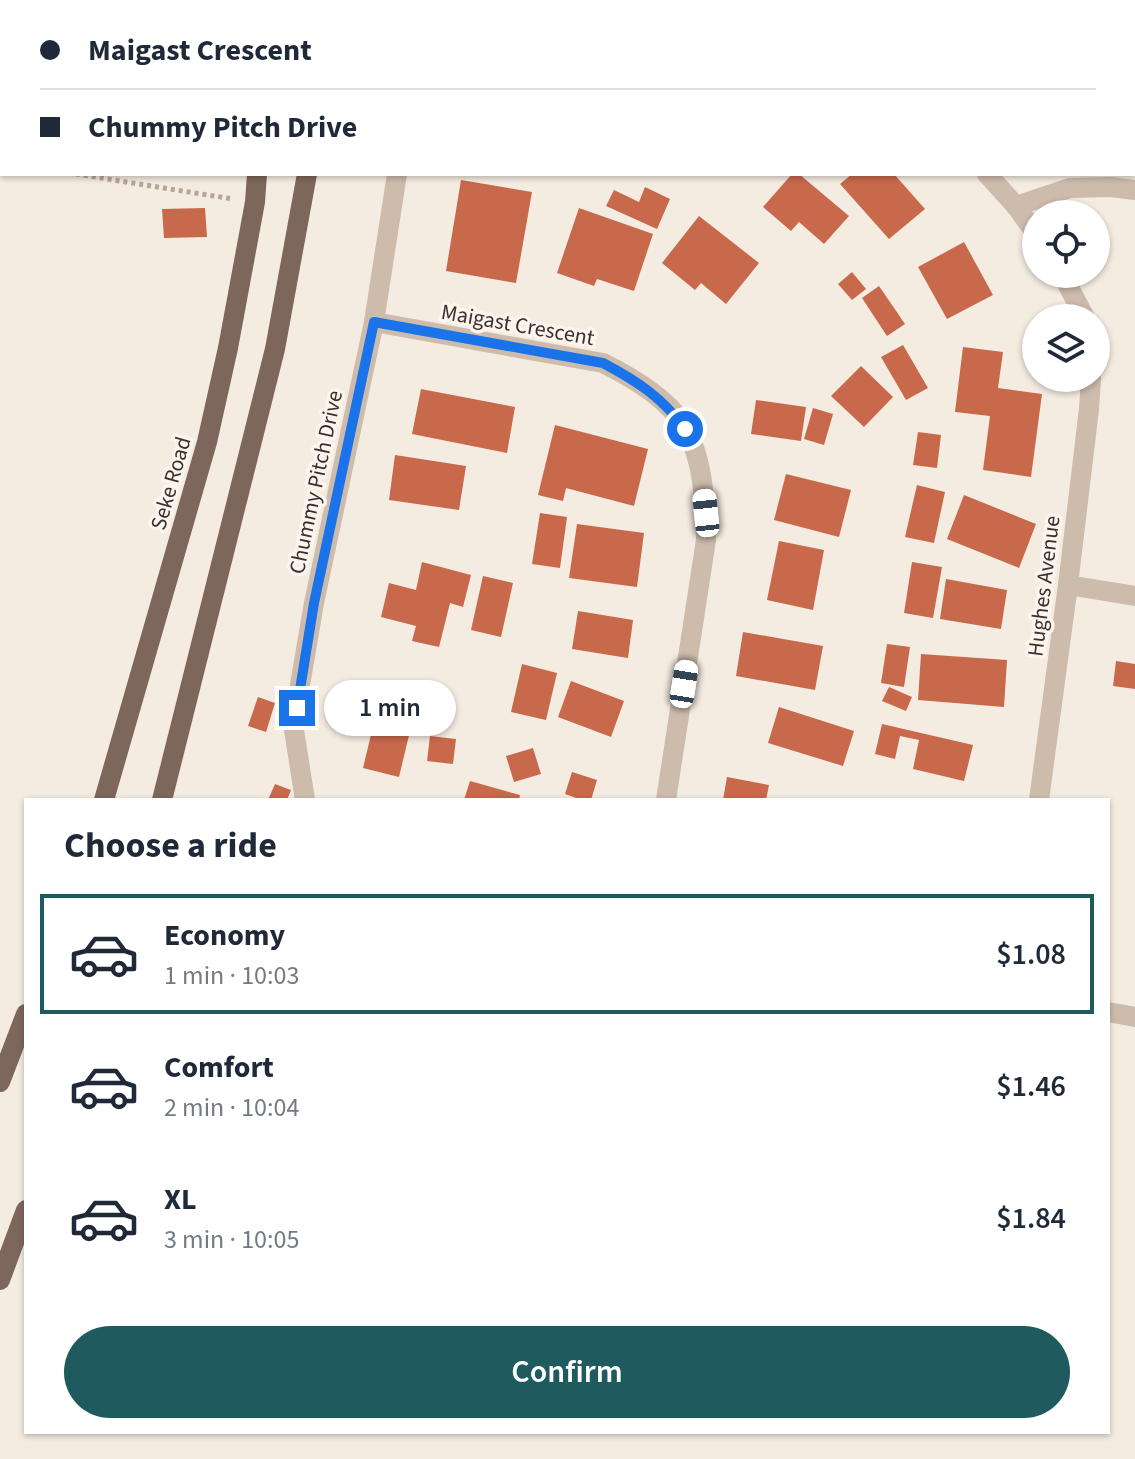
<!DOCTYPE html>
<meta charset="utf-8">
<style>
body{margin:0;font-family:"Source Sans 3",sans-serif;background:#f2f2f3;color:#1f2937;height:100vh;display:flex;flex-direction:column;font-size:30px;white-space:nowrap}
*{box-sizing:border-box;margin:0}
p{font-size:26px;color:#747a83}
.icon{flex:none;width:44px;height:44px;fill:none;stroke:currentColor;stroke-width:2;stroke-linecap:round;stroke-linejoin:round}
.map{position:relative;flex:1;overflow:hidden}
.sheet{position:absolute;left:24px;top:798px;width:1086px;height:636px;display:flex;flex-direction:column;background:#fff;border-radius:0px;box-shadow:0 2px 6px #0004}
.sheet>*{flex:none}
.banner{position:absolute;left:0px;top:0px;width:1136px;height:176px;box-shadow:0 2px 6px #0004;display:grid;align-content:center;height:176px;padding:0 40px;background:#fff}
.tools{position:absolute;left:1022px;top:200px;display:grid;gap:16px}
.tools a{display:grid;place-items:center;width:88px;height:88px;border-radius:50%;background:#fff;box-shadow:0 2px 6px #0004;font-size:40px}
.end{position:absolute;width:36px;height:36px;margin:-18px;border:10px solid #1a73e8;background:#fff;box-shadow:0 0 0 4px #fff}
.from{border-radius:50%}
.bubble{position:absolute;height:56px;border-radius:28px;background:#fff;box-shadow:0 2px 6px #0004;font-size:26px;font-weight:600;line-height:56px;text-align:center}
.car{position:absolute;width:24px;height:48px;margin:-24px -12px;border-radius:10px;box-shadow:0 0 6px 2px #0007;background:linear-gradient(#fff 24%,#345 0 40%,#fff 0 76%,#345 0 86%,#fff 0)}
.banner b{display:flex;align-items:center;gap:28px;height:76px;font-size:30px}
.banner b+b{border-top:2px solid #e0e1e3}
.banner i{width:20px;height:20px;background:#1f2937}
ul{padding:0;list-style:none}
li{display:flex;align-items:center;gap:24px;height:120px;margin:0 16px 12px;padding:0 24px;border:4px solid transparent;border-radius:0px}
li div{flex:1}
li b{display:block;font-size:30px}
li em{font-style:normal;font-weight:600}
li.on{border-color:#1f5a5e}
li>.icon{width:72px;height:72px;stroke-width:1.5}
h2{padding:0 40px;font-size:36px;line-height:96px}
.action{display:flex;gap:16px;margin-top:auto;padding:16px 40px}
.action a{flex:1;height:92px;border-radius:48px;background:#1f5a5e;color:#fff;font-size:32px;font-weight:600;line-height:92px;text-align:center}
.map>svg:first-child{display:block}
.building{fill:#c8694b}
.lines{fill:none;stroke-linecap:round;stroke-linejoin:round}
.path{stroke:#b9a596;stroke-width:5;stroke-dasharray:4 4;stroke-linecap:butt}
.minor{stroke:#cdbbac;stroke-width:20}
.primary{stroke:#7d675c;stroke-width:20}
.route{stroke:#1a73e8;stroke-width:10}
.labels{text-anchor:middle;stroke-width:7;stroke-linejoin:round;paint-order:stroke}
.street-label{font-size:22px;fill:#3b302b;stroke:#fbf5ee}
</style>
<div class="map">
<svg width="1135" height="1459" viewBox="0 0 1135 1459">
<rect width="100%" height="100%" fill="#f4ebe1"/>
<g class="building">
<polygon points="792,174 799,174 849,216 824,244 799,222 791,231 763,207"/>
<polygon points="852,174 894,174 925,209 889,239 840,184"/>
<polygon points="461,180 532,192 516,283 446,271"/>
<polygon points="645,187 670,199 657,229 606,206 614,190 639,202"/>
<polygon points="205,208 207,237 164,238 162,209"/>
<polygon points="579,208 653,234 634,291 597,279 594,286 557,273"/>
<polygon points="699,216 759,263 726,304 701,283 695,290 662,263"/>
<polygon points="964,242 993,295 947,319 918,267"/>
<polygon points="852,272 866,289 852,300 838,284"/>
<polygon points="879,286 905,324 887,336 862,298"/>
<polygon points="903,345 928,388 906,400 881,357"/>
<polygon points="963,347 1003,352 998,388 1042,394 1031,477 983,470 990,416 955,412"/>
<polygon points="861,366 893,397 864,427 831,396"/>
<polygon points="421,389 515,407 507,453 412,434"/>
<polygon points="756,400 806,407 801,441 751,434"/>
<polygon points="813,408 833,414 824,445 804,439"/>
<polygon points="555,425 648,449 634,506 566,488 563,501 538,495"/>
<polygon points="918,432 941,435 937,468 913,465"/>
<polygon points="395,455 466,466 459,510 389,500"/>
<polygon points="786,474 851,490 839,537 774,520"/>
<polygon points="917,485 945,492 934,543 905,537"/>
<polygon points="964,495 1036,524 1019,568 947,539"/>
<polygon points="540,513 567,517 560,568 532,564"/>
<polygon points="577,524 644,533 637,587 569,578"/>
<polygon points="779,541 824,550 813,610 767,600"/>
<polygon points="422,562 471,575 463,607 450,603 439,647 412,641 416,626 381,617 389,583 416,590"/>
<polygon points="912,562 942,567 933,618 904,613"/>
<polygon points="483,576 513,583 501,637 471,630"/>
<polygon points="946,579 1007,590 1001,629 940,619"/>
<polygon points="578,611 633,620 628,658 572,649"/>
<polygon points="743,632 823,646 815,690 736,676"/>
<polygon points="887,644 910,647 904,687 881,683"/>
<polygon points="921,654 1007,660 1004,707 918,700"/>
<polygon points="1116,661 1135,664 1135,689 1113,686"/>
<polygon points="522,664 557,673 546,720 511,712"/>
<polygon points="571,681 624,701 611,737 558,717"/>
<polygon points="889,687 912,697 906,711 882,701"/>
<polygon points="381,693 417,702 399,777 363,768"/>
<polygon points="258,697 275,703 266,732 248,726"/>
<polygon points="779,707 854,731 843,766 768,743"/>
<polygon points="882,724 973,745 964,781 913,769 919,740 900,736 895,759 875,754"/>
<polygon points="430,736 456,739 453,764 427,761"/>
<polygon points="533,748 541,774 514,782 506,756"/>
<polygon points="572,772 597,780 591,800 582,800 565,794"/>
<polygon points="727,777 769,785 766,800 723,800"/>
<polygon points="470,781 520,795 519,800 464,800"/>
<polygon points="275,784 291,790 287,800 268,800"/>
</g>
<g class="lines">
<g class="path">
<polyline points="0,162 2,162"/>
<polyline points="76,174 233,199"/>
</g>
<g class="minor">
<polyline points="718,0 737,2"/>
<polyline points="426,2 428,0"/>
<polyline points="987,174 1016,206 1036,234"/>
<polyline points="1016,206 1070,188 1111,187 1135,190"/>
<polyline points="1062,274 1085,318"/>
<path d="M374,322L603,363C627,375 652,389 671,409C703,442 705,496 706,540L666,800"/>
<polyline points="1068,585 1135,596"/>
<polyline points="305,800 294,730 300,685 314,603 374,322 397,174"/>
<polyline points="1039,800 1068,585 1089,409 1091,378"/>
<polyline points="1108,1012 1135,1017"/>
</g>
<g class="primary">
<polyline points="280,2 281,0"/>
<polyline points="333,2 333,0"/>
<polyline points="104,800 207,442 228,348 255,202 257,174"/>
<polyline points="162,800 275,349 307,174"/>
<polyline points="0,1082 26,1014"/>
<polyline points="0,1280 26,1210"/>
</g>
</g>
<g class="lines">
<path class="route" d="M297,708L314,603L374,322L603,363C637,381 663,398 685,429"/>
</g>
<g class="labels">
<g class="street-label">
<text transform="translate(518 324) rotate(10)" y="8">Maigast Crescent</text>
<text transform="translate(315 482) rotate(-78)" y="8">Chummy Pitch Drive</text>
<text transform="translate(170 483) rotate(-74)" y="8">Seke Road</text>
<text transform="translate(1043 586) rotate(-83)" y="8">Hughes Avenue</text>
</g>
</g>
</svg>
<div class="tools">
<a><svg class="icon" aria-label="locate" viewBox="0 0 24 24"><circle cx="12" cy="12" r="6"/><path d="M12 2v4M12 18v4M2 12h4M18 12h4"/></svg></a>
<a><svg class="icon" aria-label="layers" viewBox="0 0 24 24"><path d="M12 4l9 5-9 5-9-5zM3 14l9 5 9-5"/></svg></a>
</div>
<i class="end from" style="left:685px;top:429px"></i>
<i class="end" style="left:297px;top:708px"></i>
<div class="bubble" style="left:324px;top:680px;width:132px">1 min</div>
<i class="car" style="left:706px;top:513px;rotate:354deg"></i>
<i class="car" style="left:684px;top:684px;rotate:9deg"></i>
<div class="banner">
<b><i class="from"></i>Maigast Crescent</b>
<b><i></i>Chummy Pitch Drive</b>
</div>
<section class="sheet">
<h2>Choose a ride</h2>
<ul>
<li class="on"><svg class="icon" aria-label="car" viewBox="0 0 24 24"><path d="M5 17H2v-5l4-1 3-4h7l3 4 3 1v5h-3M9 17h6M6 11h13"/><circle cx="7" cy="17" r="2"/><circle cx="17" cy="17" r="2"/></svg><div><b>Economy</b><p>1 min · 10:03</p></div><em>$1.08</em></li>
<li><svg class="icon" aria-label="car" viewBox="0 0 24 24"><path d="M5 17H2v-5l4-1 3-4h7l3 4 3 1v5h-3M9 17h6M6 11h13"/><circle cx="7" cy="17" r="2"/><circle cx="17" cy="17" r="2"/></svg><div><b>Comfort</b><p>2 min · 10:04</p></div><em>$1.46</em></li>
<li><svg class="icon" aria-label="car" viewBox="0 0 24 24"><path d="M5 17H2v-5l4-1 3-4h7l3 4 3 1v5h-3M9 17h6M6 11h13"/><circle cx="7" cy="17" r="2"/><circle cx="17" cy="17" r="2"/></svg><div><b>XL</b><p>3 min · 10:05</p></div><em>$1.84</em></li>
</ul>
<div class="action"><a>Confirm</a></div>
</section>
</div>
